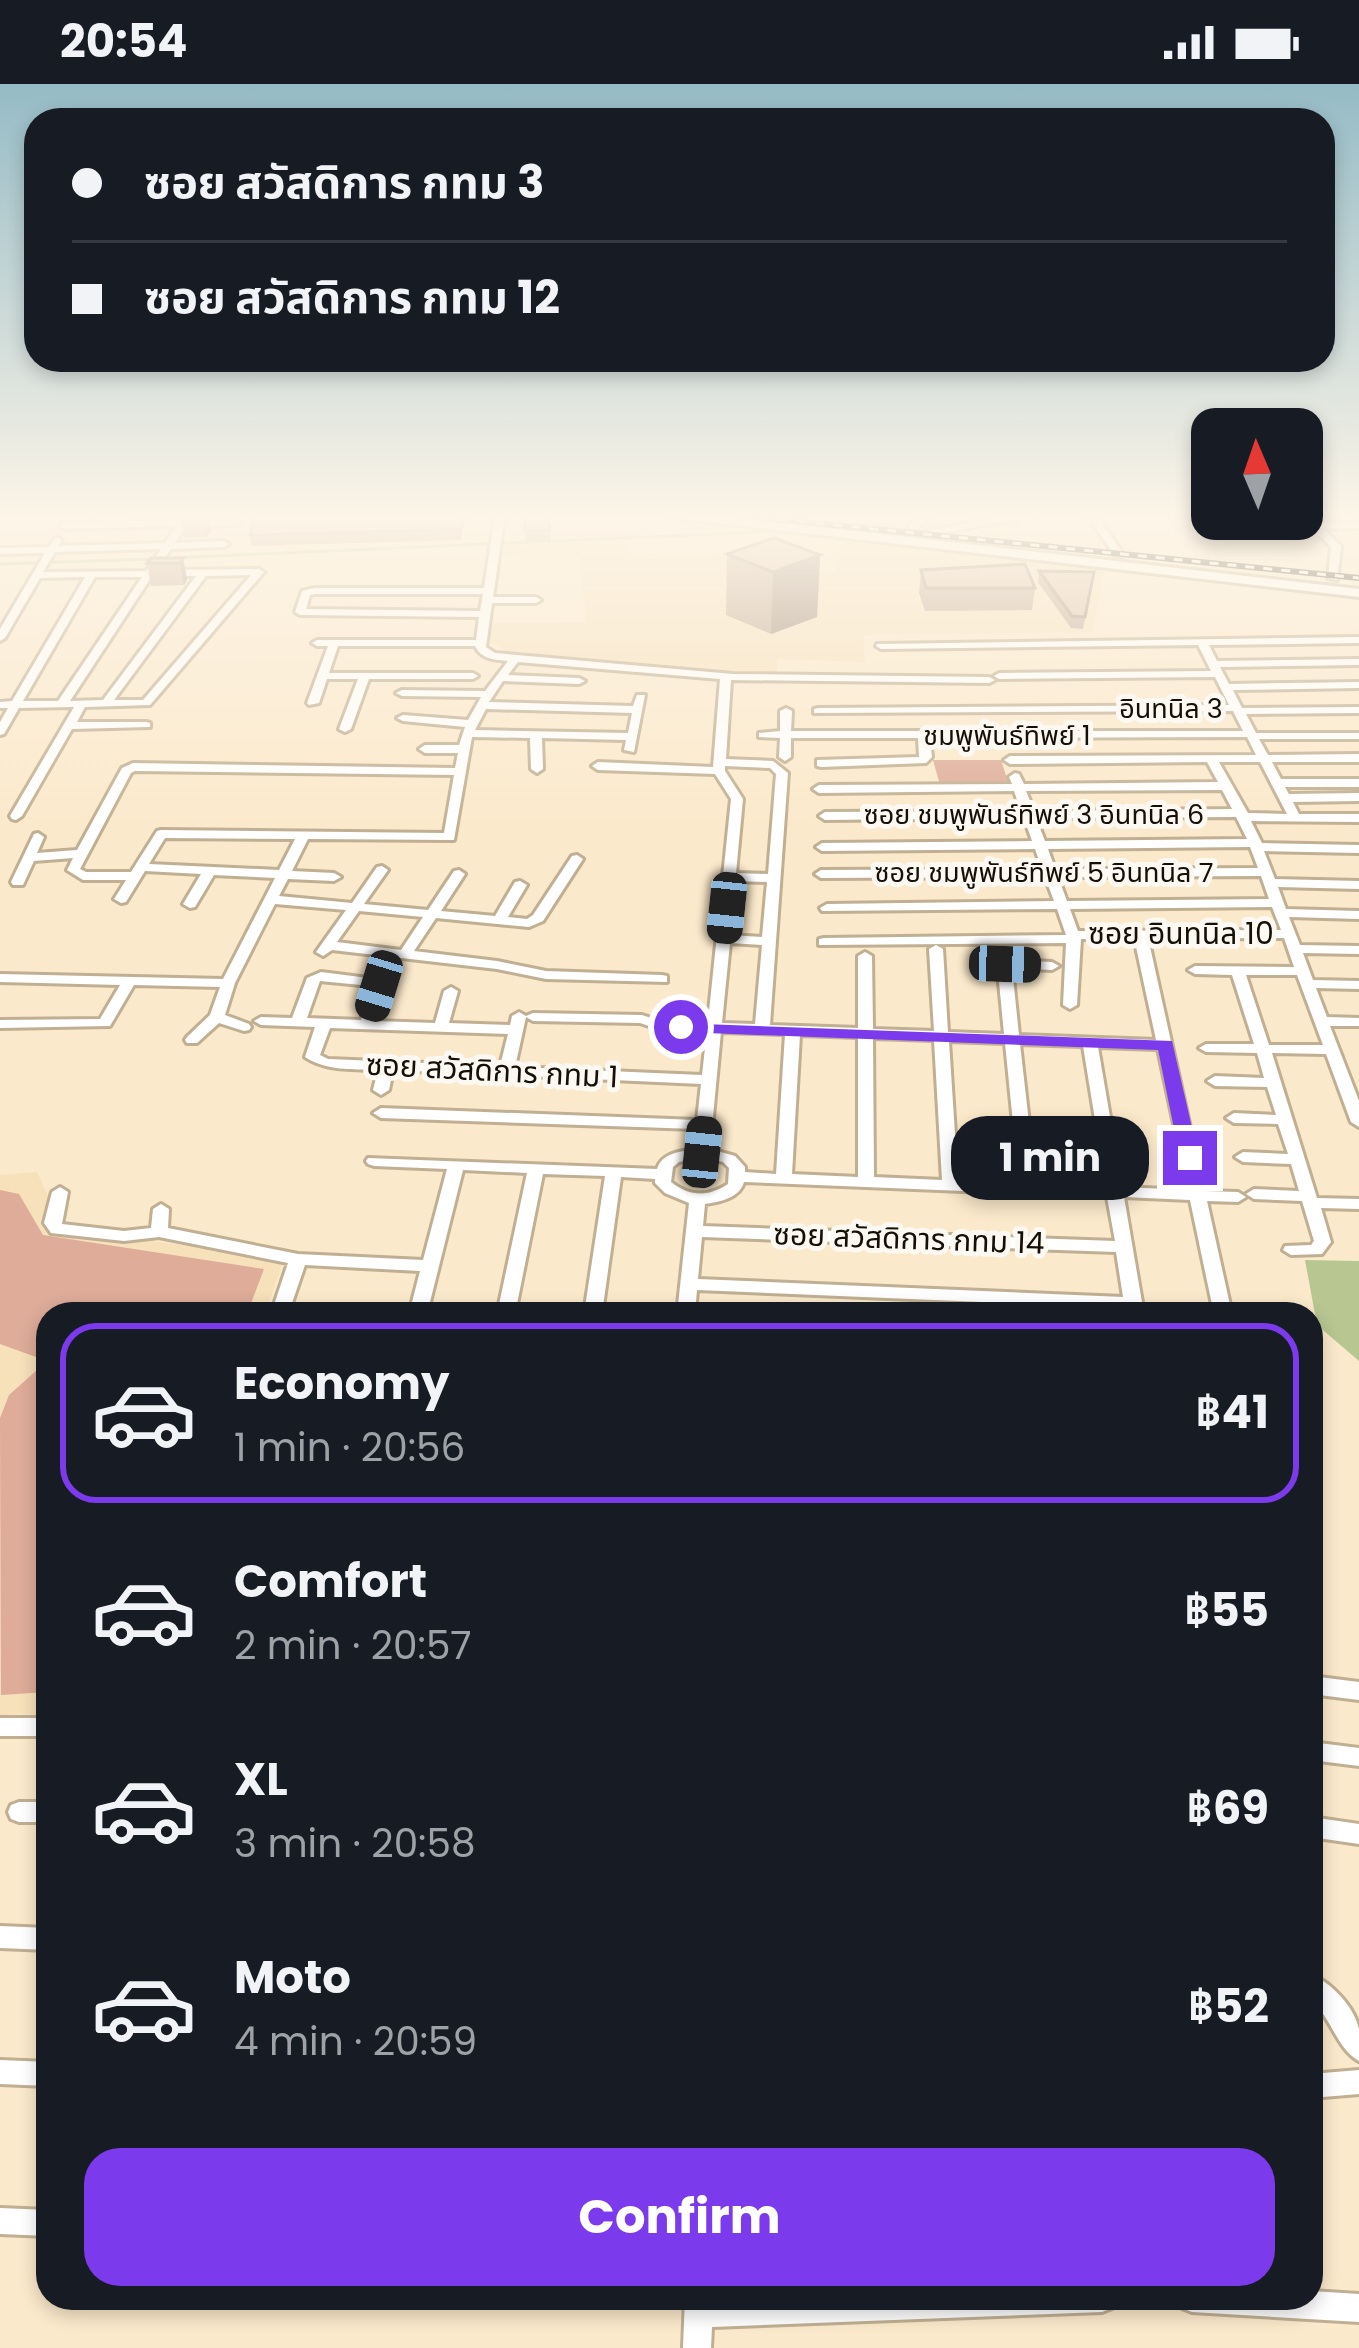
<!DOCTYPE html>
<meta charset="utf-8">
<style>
body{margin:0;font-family:Poppins,"Noto Sans Thai",sans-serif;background:#242831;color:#f1f3f6;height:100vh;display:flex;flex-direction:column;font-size:45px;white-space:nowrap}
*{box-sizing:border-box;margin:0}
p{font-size:39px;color:#9ea1a6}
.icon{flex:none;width:66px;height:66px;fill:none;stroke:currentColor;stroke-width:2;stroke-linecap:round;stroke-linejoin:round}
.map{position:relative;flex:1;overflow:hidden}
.details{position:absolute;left:36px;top:1218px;width:1287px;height:1008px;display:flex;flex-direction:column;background:#171b24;border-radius:36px;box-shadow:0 6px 18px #0003}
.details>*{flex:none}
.banner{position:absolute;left:24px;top:24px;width:1311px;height:264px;border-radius:36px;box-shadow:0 6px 18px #0003;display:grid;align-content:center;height:264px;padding:0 48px;background:#171b24}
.needle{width:78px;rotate:358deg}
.buttons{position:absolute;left:1191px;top:324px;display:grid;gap:24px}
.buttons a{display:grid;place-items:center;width:132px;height:132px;border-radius:24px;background:#171b24;box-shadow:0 6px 18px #0003;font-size:60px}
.end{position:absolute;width:54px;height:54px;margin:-27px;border:15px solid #7c3aed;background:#fff;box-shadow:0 0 0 6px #fff}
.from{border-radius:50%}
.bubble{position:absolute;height:84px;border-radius:36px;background:#171b24;box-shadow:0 6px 18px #0003;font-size:39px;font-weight:700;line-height:84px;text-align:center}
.car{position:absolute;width:36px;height:72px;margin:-36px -18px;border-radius:15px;box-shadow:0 0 9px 3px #0007;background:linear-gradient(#222 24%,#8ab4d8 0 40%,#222 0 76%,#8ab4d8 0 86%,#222 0)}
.banner b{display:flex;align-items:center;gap:42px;height:114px;font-size:45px}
.banner b+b{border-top:3px solid #363941}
.banner i{width:30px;height:30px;background:#f1f3f6}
ul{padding:21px 0 0;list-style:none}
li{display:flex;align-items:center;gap:36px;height:180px;margin:0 24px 18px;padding:0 24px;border:6px solid transparent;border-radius:36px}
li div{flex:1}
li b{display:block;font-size:45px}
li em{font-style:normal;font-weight:700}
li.selected{border-color:#7c3aed}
li>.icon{width:108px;height:108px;stroke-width:1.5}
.cta{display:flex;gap:24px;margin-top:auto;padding:24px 48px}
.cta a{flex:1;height:138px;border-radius:36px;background:#7c3aed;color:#fff;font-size:48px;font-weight:700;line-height:138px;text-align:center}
.status{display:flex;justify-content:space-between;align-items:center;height:84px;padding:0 60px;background:#171b24;direction:ltr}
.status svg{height:33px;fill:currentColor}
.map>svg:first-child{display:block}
.built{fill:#f7e1bb}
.green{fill:#deac99}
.water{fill:#b8c692}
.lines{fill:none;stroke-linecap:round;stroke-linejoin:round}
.stream{stroke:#b8c692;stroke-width:3}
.minor-casing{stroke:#c0af92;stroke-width:6}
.major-casing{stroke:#c0af92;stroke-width:6}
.minor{fill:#fff;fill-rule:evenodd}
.major{fill:#fff;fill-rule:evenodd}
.rail-casing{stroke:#2c2519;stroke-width:6}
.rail{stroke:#fcf8f2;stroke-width:3;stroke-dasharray:9;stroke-linecap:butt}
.wall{fill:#bba390}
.shaded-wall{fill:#998576}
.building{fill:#dabea8;stroke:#998576;stroke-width:3}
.route{fill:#7c3aed}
.labels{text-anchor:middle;stroke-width:10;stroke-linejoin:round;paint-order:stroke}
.far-street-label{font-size:27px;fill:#150f05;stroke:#fcf8f2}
.street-label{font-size:30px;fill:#150f05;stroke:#fcf8f2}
</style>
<div class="status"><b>20:54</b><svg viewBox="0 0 49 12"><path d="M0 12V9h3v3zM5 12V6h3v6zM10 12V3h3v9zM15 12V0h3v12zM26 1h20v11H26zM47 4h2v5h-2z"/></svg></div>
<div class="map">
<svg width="1359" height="2264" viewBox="0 0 1359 2264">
<rect width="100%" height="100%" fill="#fbe9cb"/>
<g class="built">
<polygon points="844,453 1105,484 1093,548 863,551 865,578 777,575 777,589 615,581 507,568 490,557 491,539 586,538 579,472 500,471 501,463 625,455 626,475 761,472 763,490 835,488"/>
<polygon points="37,1088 63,1145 284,1175 265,1230 48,1230 48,1630 0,1631 0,1091"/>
</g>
<g class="green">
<polygon points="933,676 1001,676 1009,701 940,701"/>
<polygon points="0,1106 19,1110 43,1151 264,1185 247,1230 48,1230 48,1608 1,1611 0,1334 9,1311 47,1277 0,1260"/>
</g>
<polygon class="water" points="1305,1176 1359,1177 1359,1277 1317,1241"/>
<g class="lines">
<g class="stream">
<polyline points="168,474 785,447"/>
<polyline points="0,480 151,475"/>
</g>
<g class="minor-casing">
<g id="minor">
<path d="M184,430H194L190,436L235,435L240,438L235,441L186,442L175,459L224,457L229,460L224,463L171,465L156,486L259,485L264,488L150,621L85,623L77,638H146L150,639V643L72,645L22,732L16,736L12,735L10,732L74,623L19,624L4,650L0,651V638L8,624H0V618L12,617L85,493L40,494L5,554L0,557V545L45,469L0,470V464L48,463L57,453L62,456L58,462L165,459L176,442L65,445L60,442L65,439L180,436ZM161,465L146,487L43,488L55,468ZM251,491L143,616H114L206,492ZM152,492H196L103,616L70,617ZM95,493H142L58,617H23Z"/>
<path d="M495,430H505L493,513H536L541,516L536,519H492L486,563L495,569L733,590L989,593L995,596L989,599L731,596L726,675L773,677L788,689L770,941L858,944V872L865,868L872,872L873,945L934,947L929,865L936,861L943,865L948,948L1004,950L996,867L1003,863L1010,867L1011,876L1052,878L1059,882L1052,886L1012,884L1019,951L1156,956L1135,858L1138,855H1081L1077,921L1070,925L1063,921L1066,859L819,861V855L824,854L1066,851L1057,825L822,827L820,824L827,820L1054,817L1045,793L821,794L815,790L821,786L1042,785L1035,765L822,767L816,763L822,759L1032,757L1024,734L825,736L819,732L825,728L1021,727L1014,707L819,709L813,705L819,701L1012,700L1009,693L1015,689L1019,690L1024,700L1218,698L1207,678L1010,680L1004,676L1010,672L1256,671L1247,653L930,654L932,673L926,679L821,683L817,682V676L919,673L918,654H791V673L785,677L779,673L780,654L759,653V649L780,647V627L786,624L792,627L791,647H1243L1233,627L814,629V625L818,624L1229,621L1215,593L999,595L994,592L999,589L1211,587L1198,561L881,565L876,562L877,560L1359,553V559L1209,561L1217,577L1359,575V581L1220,583L1229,600L1359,598V604L1233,606L1242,624L1359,623V629L1246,630L1256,649H1359V655H1259L1268,671L1359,670V678H1272L1281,695H1359V703H1285L1289,710L1359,709V717L1293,718L1299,730H1359V738L1251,737L1262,759L1359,761V769L1264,767L1275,795L1359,797V805L1278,803L1286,825L1359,827V835L1289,833L1300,861L1359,862V870L1303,869L1313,896L1359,897V905L1316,904L1327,933L1359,934V942H1330L1359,1017V1043L1351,1038L1326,970L1272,969L1317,1114L1359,1115V1125L1321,1124L1331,1158L1322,1170L1291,1171L1283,1166L1285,1162L1311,1161L1314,1157L1302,1117L1254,1115L1246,1110L1254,1105L1299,1107L1291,1080L1243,1078L1235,1073L1243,1068L1288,1070L1278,1040L1234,1039L1226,1034L1234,1029L1276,1031L1267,1003L1215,1002L1207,997L1215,992L1264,994L1257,969L1206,968L1199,964L1206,960H1254L1232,891L1195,890L1188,886L1195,882L1294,883L1284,854L1145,855L1149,858L1204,1107L1238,1108L1246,1113L1238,1118L1207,1117L1232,1230H1214L1190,1116L1124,1113L1144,1230H1126L1125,1224L697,1206L695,1230H677L689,1119L665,1109L655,1099V1095L621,1093L602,1230H584L605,1092L543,1090L515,1230H497L527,1089L463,1086L427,1230H409L420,1187L305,1181L291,1222L298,1230H278L273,1224L288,1179L159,1153L124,1157L51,1149L44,1139L52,1108L60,1103L68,1108L62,1140L124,1147L151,1144L153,1125L161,1120L169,1125L168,1144L298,1170L423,1176L447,1085L374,1082L368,1080L366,1077L368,1074L657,1085C662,1069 679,1068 694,1065L696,1045L381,1034L373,1029L381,1024L697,1036L701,1000L393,986L389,1006L381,1011L373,1006L378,986C352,985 326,987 305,973L315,943L261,941L254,937L261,933L292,934L307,894L321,888L384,896L386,899L375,937L435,939L444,907L451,903L458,907L449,939L510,941L512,932L519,928L526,932L533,929L642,931L681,944L707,947L731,715L715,690L598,686L592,682L598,678L713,683L720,595L518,578L508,591L579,594L585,597L579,600L503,597L489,618L633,622L637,611H645L634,668L624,666L626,656L542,654L543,685L537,689L531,685L530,654L472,653L454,756L308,755L292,787L334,789L341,793L334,797L288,795L279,812L352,819L377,783L382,782L388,786L364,820L428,826L454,787L459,786L465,790L441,827L495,832L515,798L520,797L527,801L508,833L527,835L533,831L572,772L577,771L583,775L543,837L529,843L436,834L414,867L497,877L546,887L662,891L667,892V898L546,895L497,885L332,866L323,872L316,868L346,826L275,820L235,899L225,931L249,940L251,943L249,946L244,947L219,939L197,959H187L185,956L187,953L210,931L220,903L134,901L110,942L0,944V936L100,935L120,901L0,898V890L223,895L275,794L214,791L195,823L190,824L183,820L201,790L145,787L126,818L121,819L114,815L126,796H83L67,786L73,774L34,777L23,801H13L11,798L34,750L38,749L44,753L37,769L77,766L122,684L133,679L455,684L458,669H425L419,665L425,661H459L465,643L403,637L397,634L403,631L468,636L481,613L402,612L396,609L402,606L485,607L508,577C495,576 481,575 475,562H338L329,589H473L478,592L473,595H369L351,645L345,648L339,645L358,595H327L319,619L309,621L307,619L328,562H317L312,559L317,556H476L479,533L300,531L295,528L302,507L315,504H484ZM315,510H483L480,527L306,525L310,511ZM486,625L632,629L628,649L475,646ZM1219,678H1260L1287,730L1248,729ZM725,682L770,684L776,690L768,790L736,789L743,715L725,687ZM135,687L454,691L444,749L161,746L157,747L131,788H86L80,785L131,689ZM1222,706L1232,725L1034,727L1026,707ZM1236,733L1247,755L1045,757L1036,734ZM165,754L295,755L279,786L149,780ZM1250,763L1258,784L1055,785L1048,765ZM1261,792L1269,815L1067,817L1058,793ZM735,797L767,798L762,853L730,851ZM1272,823L1281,846L1078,847L1070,825ZM359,827L423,833L401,866L337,858ZM730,859L762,861L755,940L722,939ZM1246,891H1297L1323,961H1269ZM320,897L371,902L361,936L307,934ZM526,933L533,937L640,939L679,952L706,955L702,991L515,983ZM330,944L508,950L500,982L328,975L320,971ZM721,948L785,950L776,1090L745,1088V1083L735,1072L710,1065ZM800,951L858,953V1093L792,1090ZM873,954L934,956L942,1096L874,1093ZM949,957L1005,959L1019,1099L958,1097ZM1020,960L1083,962L1106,1103L1036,1100ZM1098,963L1158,965L1188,1106L1122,1103ZM702,1073L723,1078L729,1084L728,1100C708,1113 690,1113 671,1098L673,1083L679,1078ZM744,1098L1107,1113L1115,1157L703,1142L705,1120C719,1118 740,1114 744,1098ZM702,1153L1116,1168L1123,1213L698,1195Z"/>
<polygon points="921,430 931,430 913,450 907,450 907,446"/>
<polygon points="997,430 1045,430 924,452 919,449 1000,433"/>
<polygon points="1086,430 1096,430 1124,471 1122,473 1116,473"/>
<polygon points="1302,430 1309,430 1319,440 1359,438 1359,444 1324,445 1341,462 1337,496 1328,494 1331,463 1302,434"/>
<polygon points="1311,1592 1359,1598 1359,1616 1311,1610"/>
<rect x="0" y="1634" width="48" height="18"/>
<polygon points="1311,1658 1359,1664 1359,1682 1311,1676"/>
<polygon points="19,1718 48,1718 48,1738 19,1738 11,1735 8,1728 11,1721"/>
<polygon points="1311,1733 1359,1740 1359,1760 1311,1753"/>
<polygon points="0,1842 48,1844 48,1866 0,1864"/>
<path d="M1311,1890C1331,1899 1354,1922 1359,1945C1359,1954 1359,1967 1359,1977C1337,1965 1331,1933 1311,1916Z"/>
<polygon points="0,1976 48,1978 48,2002 0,2000"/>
<polygon points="1359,1986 1359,2010 1311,2014 1311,1990"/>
<polygon points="0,2124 48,2126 48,2152 0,2150"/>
<polygon points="1311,2207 1359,2210 1359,2238 1192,2228 1182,2224 1178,2214 1311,2214"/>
<polygon points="685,2214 713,2216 1116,2214 1112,2224 1102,2228 712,2243 711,2264 683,2264"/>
</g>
</g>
<g class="major-casing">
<polygon id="major" points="668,430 706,430 1359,505 1359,513 674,434"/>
</g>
<use href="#minor" class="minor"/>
<use href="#major" class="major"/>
<g class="rail-casing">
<polyline id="rail" points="726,430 1359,494"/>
</g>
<use href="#rail" class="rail"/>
</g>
<g class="wall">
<polygon points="182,430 209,430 211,446 207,453 184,454 180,432"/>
<polygon points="466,430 460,456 251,462 250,451"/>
<polygon points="549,430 551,457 526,458 525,446"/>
<polygon points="727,470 820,471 817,533 771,550 726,531"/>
<polygon points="183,474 187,496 184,501 151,502 147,479"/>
<polygon points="921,486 1035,504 1032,526 925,527 919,509"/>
<polygon points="1039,487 1094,488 1083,545 1071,544 1038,498"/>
</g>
<g class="shaded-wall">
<polygon points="204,430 209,430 211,446 207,453"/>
<polygon points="463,430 466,430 460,456 460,445"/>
<polygon points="820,471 817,533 771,550 773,488"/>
<polygon points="183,474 187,496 184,501 180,479"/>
</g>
<g class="building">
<polygon points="254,430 463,430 460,445 250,451"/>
<polygon points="526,430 549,430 550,446 525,446"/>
<polygon points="774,454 820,471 773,488 727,470"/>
<polygon points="151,474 183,474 180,479 147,479"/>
<polygon points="1025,480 1035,504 926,504 921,486"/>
<polygon points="1039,487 1094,488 1085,533 1072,532"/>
</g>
<linearGradient id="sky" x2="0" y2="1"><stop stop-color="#95bbc6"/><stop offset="0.58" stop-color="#fdf5e8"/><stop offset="1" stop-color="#fdf5e8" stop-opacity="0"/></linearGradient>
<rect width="1359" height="747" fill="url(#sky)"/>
<polygon class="route" points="675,939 1172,957 1199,1074 1190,1080 1180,1074 1158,966 681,948 675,947"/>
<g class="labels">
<g class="far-street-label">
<text x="1171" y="634">อินทนิล 3</text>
<text x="1007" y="661">ชมพูพันธ์ทิพย์ 1</text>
<text x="1034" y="740">ซอย ชมพูพันธ์ทิพย์ 3 อินทนิล 6</text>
<text x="1044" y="798">ซอย ชมพูพันธ์ทิพย์ 5 อินทนิล 7</text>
</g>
<g class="street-label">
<text x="1181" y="860">ซอย อินทนิล 10</text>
<text transform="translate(492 987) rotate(3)" y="10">ซอย สวัสดิการ กทม 1</text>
<text transform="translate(909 1155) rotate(2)" y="10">ซอย สวัสดิการ กทม 14</text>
</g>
</g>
</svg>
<div class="buttons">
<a><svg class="needle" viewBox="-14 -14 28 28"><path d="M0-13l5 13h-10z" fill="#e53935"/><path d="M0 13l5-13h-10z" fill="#9ea1a6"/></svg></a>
</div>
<i class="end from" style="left:681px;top:943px"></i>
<i class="end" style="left:1190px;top:1074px"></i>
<div class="bubble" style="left:951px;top:1032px;width:198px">1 min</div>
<i class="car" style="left:727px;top:824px;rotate:186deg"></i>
<i class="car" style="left:1005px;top:880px;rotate:92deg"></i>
<i class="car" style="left:379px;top:902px;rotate:197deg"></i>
<i class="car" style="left:702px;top:1068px;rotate:6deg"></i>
<div class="banner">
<b><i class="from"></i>ซอย สวัสดิการ กทม 3</b>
<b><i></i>ซอย สวัสดิการ กทม 12</b>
</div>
<section class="details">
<ul>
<li class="selected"><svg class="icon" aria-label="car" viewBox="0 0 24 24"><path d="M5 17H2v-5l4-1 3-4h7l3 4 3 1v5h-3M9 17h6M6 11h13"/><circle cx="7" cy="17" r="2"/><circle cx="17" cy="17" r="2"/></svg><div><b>Economy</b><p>1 min · 20:56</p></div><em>฿41</em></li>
<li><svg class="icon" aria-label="car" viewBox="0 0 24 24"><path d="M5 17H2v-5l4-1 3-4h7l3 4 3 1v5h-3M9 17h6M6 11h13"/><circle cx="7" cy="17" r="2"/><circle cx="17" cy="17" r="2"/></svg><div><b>Comfort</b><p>2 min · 20:57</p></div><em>฿55</em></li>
<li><svg class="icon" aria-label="car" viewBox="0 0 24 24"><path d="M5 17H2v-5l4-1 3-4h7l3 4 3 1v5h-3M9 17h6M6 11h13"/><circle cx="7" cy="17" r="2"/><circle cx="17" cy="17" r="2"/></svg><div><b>XL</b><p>3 min · 20:58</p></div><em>฿69</em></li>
<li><svg class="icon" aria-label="car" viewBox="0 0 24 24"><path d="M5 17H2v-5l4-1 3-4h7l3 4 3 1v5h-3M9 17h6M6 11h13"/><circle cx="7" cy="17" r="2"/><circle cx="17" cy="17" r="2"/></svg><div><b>Moto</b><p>4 min · 20:59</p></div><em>฿52</em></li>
</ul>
<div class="cta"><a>Confirm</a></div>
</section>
</div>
